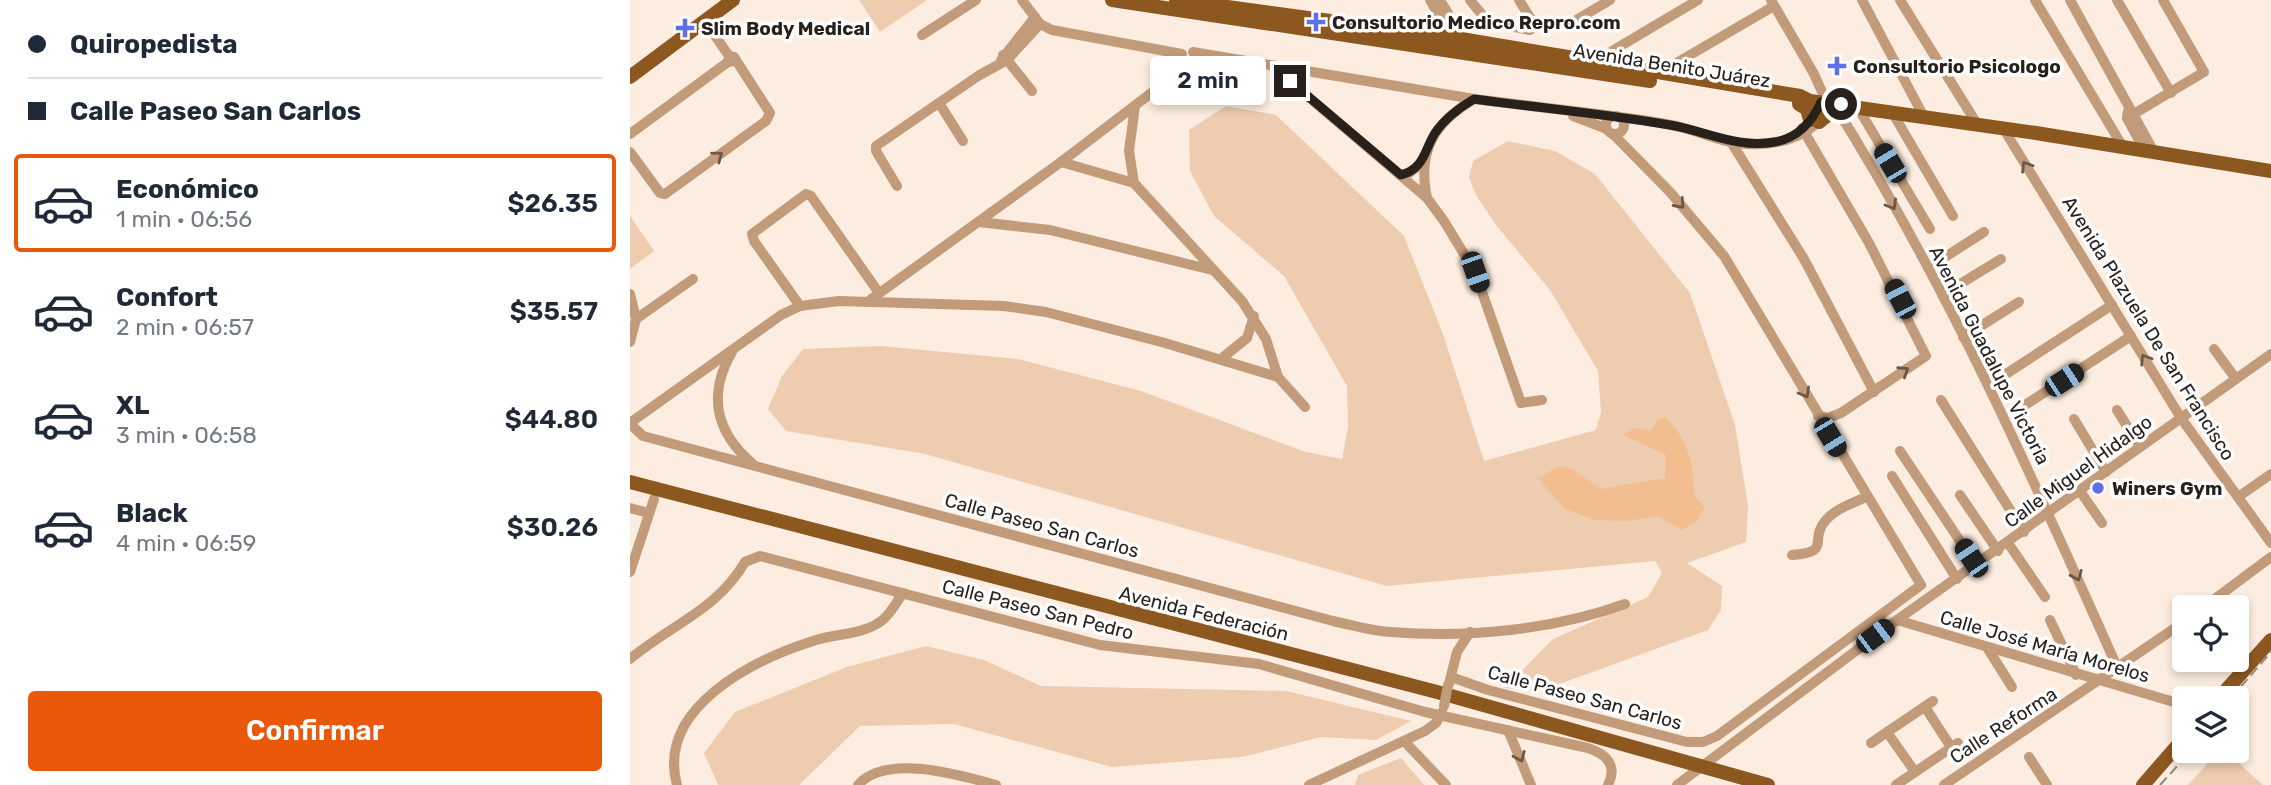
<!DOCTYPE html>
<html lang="es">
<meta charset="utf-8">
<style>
body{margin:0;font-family:Rubik,sans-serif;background:#f2f2f3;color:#1f2937;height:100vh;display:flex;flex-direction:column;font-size:26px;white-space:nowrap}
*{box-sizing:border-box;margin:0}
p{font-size:23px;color:#747a83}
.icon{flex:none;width:38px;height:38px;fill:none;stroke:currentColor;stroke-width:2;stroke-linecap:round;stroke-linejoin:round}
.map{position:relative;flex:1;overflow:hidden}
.panel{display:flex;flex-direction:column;background:#fff;width:630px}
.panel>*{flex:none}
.guide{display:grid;align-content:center;height:154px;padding:0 28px;background:#fff}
.buttons{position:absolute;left:1542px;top:595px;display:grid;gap:14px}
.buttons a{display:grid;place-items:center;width:77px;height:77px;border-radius:7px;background:#fff;box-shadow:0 4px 10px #0003;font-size:35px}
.end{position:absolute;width:32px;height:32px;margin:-16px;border:9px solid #28211b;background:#fff;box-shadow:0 0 0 4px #fff}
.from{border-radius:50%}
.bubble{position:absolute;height:49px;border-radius:7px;background:#fff;box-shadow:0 4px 10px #0003;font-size:23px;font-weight:600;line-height:49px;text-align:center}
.car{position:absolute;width:21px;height:42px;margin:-21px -10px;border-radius:9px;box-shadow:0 0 5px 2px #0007;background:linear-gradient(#222 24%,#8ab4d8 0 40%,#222 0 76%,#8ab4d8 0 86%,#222 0)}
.guide b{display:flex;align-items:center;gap:24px;height:66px;font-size:26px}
.guide b+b{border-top:2px solid #e0e1e3}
.guide i{width:18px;height:18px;background:#1f2937}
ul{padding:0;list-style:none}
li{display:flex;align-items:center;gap:21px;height:98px;margin:0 14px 10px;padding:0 14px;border:4px solid transparent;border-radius:7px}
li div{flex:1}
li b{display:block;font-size:26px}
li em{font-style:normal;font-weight:600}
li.current{border-color:#ea580c}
li>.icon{width:63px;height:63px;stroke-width:1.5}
.primary-button{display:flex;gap:14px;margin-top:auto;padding:14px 28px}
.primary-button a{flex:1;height:80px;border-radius:7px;background:#ea580c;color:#fff;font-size:28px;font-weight:600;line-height:80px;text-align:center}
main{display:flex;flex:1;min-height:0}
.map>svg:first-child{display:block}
.green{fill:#edccb0}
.water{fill:#f2be90}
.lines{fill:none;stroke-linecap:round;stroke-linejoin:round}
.minor{stroke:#c29b7a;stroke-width:10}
.major{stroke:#8d5720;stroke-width:14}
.rail{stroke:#91867c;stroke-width:2;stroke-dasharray:10 5;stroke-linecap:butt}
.minor-bridge{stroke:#c29b7a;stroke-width:10}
.oneway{stroke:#6d5846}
.route{stroke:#28211b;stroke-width:9}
.poi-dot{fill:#5d70e7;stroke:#fdfdfd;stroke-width:2.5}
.labels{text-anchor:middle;stroke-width:7;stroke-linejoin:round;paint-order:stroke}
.poi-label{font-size:19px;font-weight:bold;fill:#28211b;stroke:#fdfdfd;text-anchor:start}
.street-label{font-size:19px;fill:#28211b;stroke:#fdfdfd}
</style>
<main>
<section class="panel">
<div class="guide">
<b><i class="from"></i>Quiropedista</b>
<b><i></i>Calle Paseo San Carlos</b>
</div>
<ul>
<li class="current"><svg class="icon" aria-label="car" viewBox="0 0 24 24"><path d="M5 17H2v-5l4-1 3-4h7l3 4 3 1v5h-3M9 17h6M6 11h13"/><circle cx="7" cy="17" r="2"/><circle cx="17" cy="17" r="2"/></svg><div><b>Económico</b><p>1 min · 06:56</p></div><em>$26.35</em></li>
<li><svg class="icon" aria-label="car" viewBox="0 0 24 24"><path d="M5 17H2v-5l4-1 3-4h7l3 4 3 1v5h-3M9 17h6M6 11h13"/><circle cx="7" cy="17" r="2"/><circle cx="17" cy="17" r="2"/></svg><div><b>Confort</b><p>2 min · 06:57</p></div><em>$35.57</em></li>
<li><svg class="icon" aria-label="car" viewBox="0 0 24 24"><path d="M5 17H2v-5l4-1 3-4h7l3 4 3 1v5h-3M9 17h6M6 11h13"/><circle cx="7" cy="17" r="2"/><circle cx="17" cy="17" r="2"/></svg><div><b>XL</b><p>3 min · 06:58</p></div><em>$44.80</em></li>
<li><svg class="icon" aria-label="car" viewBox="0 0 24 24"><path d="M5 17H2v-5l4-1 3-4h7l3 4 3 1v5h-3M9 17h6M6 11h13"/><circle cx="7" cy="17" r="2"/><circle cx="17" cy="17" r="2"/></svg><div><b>Black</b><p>4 min · 06:59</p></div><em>$30.26</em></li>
</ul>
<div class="primary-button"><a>Confirmar</a></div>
</section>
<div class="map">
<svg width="1641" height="785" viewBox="0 0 1641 785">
<rect width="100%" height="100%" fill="#fcede0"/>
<g class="green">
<polygon points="229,0 297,0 250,32"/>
<polygon points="596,106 646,115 774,236 813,334 854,461 966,430 971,412 968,371 920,290 866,225 846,195 839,177 843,161 878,141 925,151 965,174 1060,293 1105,425 1118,506 1116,542 1057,563 1092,586 1091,610 1078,630 910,691 875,688 923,639 1018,597 1032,573 1025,561 757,586 295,454 156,431 138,409 152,376 173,349 251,346 388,359 511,391 676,452 712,459 718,427 717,386 654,276 584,216 560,171 559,130"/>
<polygon points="0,216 24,251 0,269"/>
<polygon points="296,646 354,660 411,686 656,691 781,721 746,740 691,737 612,757 482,767 324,724 230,726 169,785 88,785 74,753 105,712 217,667"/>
<polygon points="1589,751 1595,751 1633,785 1558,785"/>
<polygon points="771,758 794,785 725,785 728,775"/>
</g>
<path class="water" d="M1035,417C1058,439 1064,464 1064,495L1074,507L1066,522L1052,530L1027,516L998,521L965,520L935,509L909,479L928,466L942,469L971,489L1035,478L1036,455L993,435L1005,428L1021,431L1028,419Z"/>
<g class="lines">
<g class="minor">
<polyline points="392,0 410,24 422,30 552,54"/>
<polyline points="800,0 816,27 818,41"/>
<polyline points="810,0 828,30 831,45"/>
<polyline points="840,0 858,22 900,30 904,24 889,0"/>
<polyline points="1232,0 1294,117"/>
<polyline points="1270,0 1347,124"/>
<polyline points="1405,0 1493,147"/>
<polyline points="1440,0 1524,152"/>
<polyline points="1487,0 1541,93"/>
<polyline points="75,21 99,56"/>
<polyline points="943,22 980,0"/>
<polyline points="292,35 346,0"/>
<polyline points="982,51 1068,0"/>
<polyline points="563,52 844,99 983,116"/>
<polyline points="373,55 402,91"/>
<polyline points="371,60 405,17"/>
<polyline points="1048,62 1144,6"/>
<polyline points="550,63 560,69 567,63 588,58"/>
<polyline points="642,66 797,198 814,221 845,272 891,403 912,400"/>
<polyline points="309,103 333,141"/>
<path d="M1203,103C1316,282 1402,476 1488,669"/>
<polyline points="505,106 499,151 504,183 612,301 636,339 648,377 675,407"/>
<polyline points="1227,106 1300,229"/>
<polyline points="1498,111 1497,118 1515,151"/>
<polyline points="1262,112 1323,216"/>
<circle cx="985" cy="125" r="9"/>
<polyline points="943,116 977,129"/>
<path d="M989,117C1010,120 1033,122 1054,128C1069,132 1085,139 1101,142C1134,148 1188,142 1197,103L1184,74L1141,0"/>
<polyline points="1497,118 1574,72 1533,0"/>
<polyline points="1172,128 1239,243 1296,356 1211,413 1198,418 1188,416"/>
<polyline points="1373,128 1551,418 1641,543"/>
<polyline points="0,134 98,62"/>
<polyline points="1101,142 1174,259 1244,392"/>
<polyline points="0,152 30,193 35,194 136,121 140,113 104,57 99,56 98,62 104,61"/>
<polyline points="431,162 504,183"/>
<polyline points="770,175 779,173 793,162"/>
<polyline points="267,186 246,151 246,146 348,76 377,60 410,24"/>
<path d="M797,198C787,151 804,123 844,99"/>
<polyline points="349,222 420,230 582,270"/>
<polyline points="1298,268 1354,232"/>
<polyline points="0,294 6,319 0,342"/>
<polyline points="1312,295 1371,259"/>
<polyline points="240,300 431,162 554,68"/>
<polyline points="170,306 124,241 122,234 176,194 181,196 249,293"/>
<polyline points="6,319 63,279"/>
<polyline points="1333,337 1389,302"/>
<polyline points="1584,349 1606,379"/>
<path d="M102,352C77,395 86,433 123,464"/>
<polyline points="591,359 617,338 624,316"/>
<polyline points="1376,374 1482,305"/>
<polyline points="1311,400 1394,532"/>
<polyline points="1395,405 1501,336"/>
<polyline points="1487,410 1510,447"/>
<polyline points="1444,419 1476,472"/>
<polyline points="0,423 151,315 170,306 209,301 374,306 416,312 535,343 648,377"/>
<path d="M0,424L13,436L703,621C722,625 741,631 761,632C838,638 923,630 995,604"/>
<polyline points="1270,451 1346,565"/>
<polyline points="1262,476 1327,579"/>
<polyline points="1450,491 1472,523"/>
<polyline points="1330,495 1368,551"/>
<polyline points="1608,497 1641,474"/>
<polyline points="0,508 19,513"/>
<polyline points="1378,543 1415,597"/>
<path d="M1162,555C1203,552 1178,540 1196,520C1205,509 1223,503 1236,497"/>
<polyline points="0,572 24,499"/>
<polyline points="1574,607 1641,557"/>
<polyline points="1267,620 1554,705"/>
<polyline points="1420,620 1446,675"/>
<polyline points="1358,649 1382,687"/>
<path d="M0,659C42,624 87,610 115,562L130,556L470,645L629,664L795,712L958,748C976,754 988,765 978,785"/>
<polyline points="821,677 858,690 1057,742 1073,742 1087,736 1291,585 1094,256 1040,192 983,134"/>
<polyline points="819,684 827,652 840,632"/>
<polyline points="1295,707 1321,747"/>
<polyline points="878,730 901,785"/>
<polyline points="1257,732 1285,772"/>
<polyline points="775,742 816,785"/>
<polyline points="1241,743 1303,701"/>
<polyline points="1399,757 1417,785"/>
<path d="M47,785C26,708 123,660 183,641C203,634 227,635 245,625C258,619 265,604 273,593"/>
<path d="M228,785C256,753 330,775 366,785"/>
<polyline points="679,785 795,731 806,723 812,712"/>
<polyline points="1047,785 1267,620 1641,354"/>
<polyline points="1266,785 1328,743"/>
<polyline points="1314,785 1554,622"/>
</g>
<g class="major">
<polyline points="482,0 1020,81"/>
<polyline points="546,0 819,37 1170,96 1180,101 1406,133 1641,171"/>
<polyline points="0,77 103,0"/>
<polyline points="1169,104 1177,109 1180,120"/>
<polyline points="1189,122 1211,104"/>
<polyline points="0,482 807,692 1138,785"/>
<polyline points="1589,698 1641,640"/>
<polyline points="1513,785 1554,738"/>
</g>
<g class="rail">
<polyline points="1601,698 1641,652"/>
<polyline points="1530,785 1561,751"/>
</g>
<polyline class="minor-bridge" points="814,706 818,685"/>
</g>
<defs><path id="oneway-chevron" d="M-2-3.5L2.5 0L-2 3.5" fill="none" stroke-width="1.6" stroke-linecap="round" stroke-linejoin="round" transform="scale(1.75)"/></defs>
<g class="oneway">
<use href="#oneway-chevron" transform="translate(88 156) rotate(-36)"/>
<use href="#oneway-chevron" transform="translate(1396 166) rotate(-122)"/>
<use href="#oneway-chevron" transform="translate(1050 204) rotate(48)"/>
<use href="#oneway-chevron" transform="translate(1262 205) rotate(60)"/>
<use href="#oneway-chevron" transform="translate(1515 359) rotate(-122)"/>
<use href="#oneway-chevron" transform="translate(1274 371) rotate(-33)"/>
<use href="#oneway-chevron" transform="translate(1175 393) rotate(60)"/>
<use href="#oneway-chevron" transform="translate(1447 576) rotate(66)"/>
<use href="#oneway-chevron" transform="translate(890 757) rotate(66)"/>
</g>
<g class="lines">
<path class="route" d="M660,81L771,175C794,169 794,151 805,133C815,118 829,108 844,99C910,108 975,114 1040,125C1076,131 1108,149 1145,142C1167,138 1182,122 1191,102L1211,104"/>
</g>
<g class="poi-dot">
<path d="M682.5 11.5h7v7h7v7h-7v7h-7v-7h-7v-7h7z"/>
<path d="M51.5 17.5h7v7h7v7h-7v7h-7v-7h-7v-7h7z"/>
<path d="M1203.5 55.5h7v7h7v7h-7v7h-7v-7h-7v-7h7z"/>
<circle cx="1468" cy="488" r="7"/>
</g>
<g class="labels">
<g class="poi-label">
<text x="702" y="29">Consultorio Medico Repro.com</text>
<text x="71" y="35">Slim Body Medical</text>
<text x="1223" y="73">Consultorio Psicologo</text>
<text x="1482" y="495">Winers Gym</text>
</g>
<g class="street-label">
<text transform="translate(1042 65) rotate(9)" y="7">Avenida Benito Juárez</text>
<text transform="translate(1519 328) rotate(58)" y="7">Avenida Plazuela De San Francisco</text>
<text transform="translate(1360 355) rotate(63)" y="7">Avenida Guadalupe Victoria</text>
<text transform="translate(1448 471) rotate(-36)" y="7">Calle Miguel Hidalgo</text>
<text transform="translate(412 525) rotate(15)" y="7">Calle Paseo San Carlos</text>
<text transform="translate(408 609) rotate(14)" y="7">Calle Paseo San Pedro</text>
<text transform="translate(574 613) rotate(14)" y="7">Avenida Federación</text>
<text transform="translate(1415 646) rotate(16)" y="7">Calle José María Morelos</text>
<text transform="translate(955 697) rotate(15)" y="7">Calle Paseo San Carlos</text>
<text transform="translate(1373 725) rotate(-33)" y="7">Calle Reforma</text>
</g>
</g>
</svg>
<div class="buttons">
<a><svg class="icon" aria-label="locate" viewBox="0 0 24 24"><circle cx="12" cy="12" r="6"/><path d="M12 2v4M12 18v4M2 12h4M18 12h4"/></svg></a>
<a><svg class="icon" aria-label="layers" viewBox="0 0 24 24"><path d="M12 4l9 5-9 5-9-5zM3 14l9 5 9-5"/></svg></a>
</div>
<i class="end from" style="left:1211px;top:104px"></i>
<i class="end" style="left:660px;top:81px"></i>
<div class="bubble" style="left:520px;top:56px;width:116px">2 min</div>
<i class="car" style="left:1260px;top:163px;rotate:329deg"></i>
<i class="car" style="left:845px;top:272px;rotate:161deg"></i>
<i class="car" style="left:1270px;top:299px;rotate:332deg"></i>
<i class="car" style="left:1434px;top:380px;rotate:57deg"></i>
<i class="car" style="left:1200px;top:437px;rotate:149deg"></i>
<i class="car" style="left:1341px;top:558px;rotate:326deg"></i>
<i class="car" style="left:1245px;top:636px;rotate:53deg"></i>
</div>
</main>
